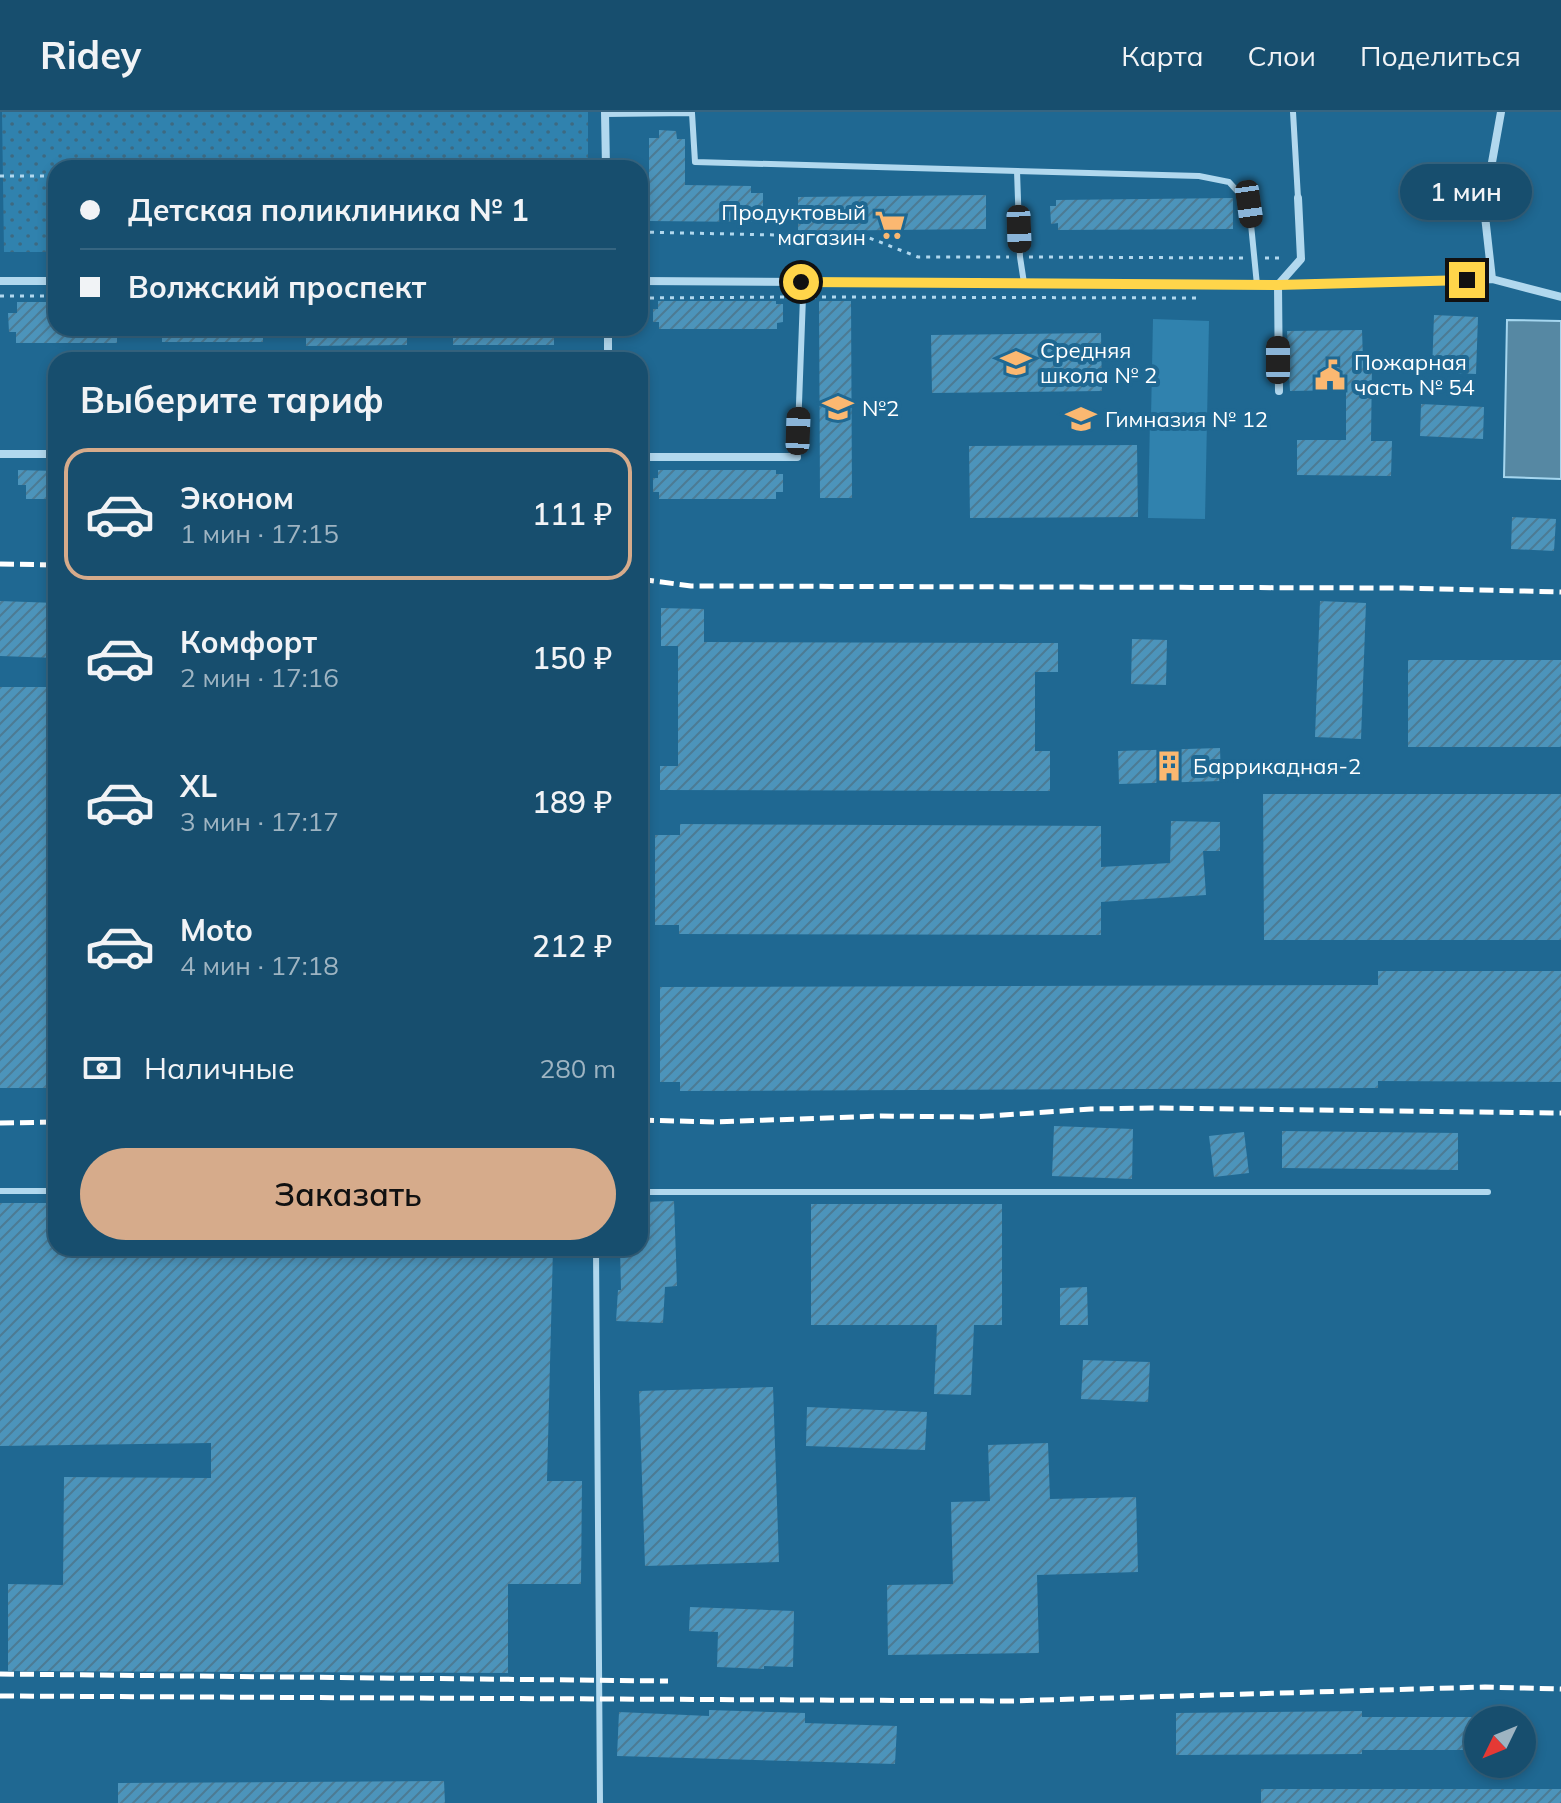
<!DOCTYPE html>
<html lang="ru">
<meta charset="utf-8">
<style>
body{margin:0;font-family:Mulish,sans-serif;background:#205573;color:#f1f3f6;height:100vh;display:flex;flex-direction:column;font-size:30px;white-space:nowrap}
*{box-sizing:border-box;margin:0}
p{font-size:26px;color:#9eb4c2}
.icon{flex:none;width:44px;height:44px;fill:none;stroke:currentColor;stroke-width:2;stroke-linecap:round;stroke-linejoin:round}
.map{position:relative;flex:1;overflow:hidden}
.drawer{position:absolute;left:48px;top:240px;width:600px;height:904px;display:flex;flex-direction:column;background:#174e6e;border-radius:24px;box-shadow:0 4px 12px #0003,0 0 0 2px #366581}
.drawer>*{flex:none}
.hud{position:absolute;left:48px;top:48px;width:600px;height:176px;border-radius:24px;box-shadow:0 4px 12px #0003,0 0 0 2px #366581;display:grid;align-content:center;height:176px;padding:0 32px;background:#174e6e}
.needle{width:52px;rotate:227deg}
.tools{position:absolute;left:1464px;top:1594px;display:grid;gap:16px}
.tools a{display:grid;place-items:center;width:72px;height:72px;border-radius:50%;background:#174e6e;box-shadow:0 4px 12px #0003,0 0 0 2px #366581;font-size:40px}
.end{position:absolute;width:36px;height:36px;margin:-18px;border:10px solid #ffd54a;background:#111;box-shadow:0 0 0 4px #111}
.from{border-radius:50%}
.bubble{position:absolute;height:56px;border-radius:28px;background:#174e6e;box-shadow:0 4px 12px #0003,0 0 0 2px #366581;font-size:26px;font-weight:600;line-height:56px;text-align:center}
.car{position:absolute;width:24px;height:48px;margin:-24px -12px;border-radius:10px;box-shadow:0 0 6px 2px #0007;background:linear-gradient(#222 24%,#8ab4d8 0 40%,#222 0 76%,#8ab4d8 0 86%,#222 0)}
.hud b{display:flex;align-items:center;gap:28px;height:76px;font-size:30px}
.hud b+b{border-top:2px solid #366581}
.hud i{width:20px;height:20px;background:#f1f3f6}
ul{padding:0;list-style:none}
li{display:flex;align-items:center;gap:24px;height:132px;margin:0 16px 12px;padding:0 16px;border:4px solid transparent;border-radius:24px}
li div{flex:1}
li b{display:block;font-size:30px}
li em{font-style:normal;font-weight:600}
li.on{border-color:#d6ab8b}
li>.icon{width:72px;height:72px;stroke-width:1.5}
h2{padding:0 32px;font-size:36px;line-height:96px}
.pay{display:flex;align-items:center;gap:20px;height:88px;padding:0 32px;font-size:30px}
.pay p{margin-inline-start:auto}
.button{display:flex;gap:16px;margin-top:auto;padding:16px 32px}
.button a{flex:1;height:92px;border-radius:48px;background:#d6ab8b;color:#111;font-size:32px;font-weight:600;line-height:92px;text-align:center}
header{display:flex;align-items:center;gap:48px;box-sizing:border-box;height:112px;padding:0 40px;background:#174e6e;border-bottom:2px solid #366581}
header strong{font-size:38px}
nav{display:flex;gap:44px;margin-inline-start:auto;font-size:28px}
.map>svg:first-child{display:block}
.green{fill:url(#green-dots)}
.pitch{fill:#3082ae}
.water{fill:#5688a3;stroke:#a5d6ef;stroke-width:2}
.building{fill:url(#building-hatch)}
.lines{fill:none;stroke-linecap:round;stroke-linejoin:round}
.path{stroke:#b1d8ee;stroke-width:3;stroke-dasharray:4 6;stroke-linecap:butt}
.lane{stroke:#b1d8ee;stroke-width:6}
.street{stroke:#b1d8ee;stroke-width:8}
.rail{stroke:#fff;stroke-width:5;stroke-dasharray:14 6;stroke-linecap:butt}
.route{stroke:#ffd54a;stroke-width:10}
.labels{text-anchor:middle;stroke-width:8;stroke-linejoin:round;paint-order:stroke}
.poi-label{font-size:22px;fill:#fff;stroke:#1f6892;text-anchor:start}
</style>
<header>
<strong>Ridey</strong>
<nav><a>Карта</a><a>Слои</a><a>Поделиться</a></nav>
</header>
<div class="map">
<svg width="1561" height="1691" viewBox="0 0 1561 1691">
<defs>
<pattern id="green-dots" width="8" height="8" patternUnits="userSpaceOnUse" patternTransform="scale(2)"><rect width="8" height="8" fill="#3082ae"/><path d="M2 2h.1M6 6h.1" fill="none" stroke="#3d6a82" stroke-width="1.8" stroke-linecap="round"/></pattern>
<pattern id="building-hatch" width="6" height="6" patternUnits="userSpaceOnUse" patternTransform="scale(2)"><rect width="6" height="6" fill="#4c94bb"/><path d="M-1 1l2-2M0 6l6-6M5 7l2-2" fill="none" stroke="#4c7b94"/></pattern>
</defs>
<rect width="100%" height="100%" fill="#1f6892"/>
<polygon class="green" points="2,0 588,0 588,56 56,56 56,140 4,140"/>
<g class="pitch">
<polygon points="1153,207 1209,209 1207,307 1151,306"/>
<polygon points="1150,308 1207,309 1205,407 1148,406"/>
</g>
<polygon class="water" points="1507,208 1561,209 1561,367 1504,365"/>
<g class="building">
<polygon points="659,18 676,19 677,27 685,27 685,73 751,74 751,81 763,81 763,101 753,102 753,110 649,109 649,26 659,26"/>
<polygon points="986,83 986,117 798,119 798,85"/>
<polygon points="1233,86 1233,117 1058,118 1058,111 1051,112 1050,94 1056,94 1056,88"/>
<polygon points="658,189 776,189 776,192 783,192 783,210 777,211 777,217 659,217 659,210 653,210 653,197 658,197"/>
<polygon points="819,189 851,189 852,386 820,386"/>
<polygon points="17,190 56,190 56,216 117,216 117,231 16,231 16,220 9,220 8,201 17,201"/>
<polygon points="1434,203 1478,205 1476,262 1432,260"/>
<rect x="162" y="216" width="101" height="14"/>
<polygon points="306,216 407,216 407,233 306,234"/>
<rect x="453" y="216" width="101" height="17"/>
<polygon points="1362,218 1363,248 1372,249 1371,329 1392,329 1391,364 1297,363 1297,328 1346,328 1346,278 1290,279 1287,219"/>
<polygon points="1101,221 1102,279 932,281 931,223"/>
<polygon points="1421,292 1484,295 1483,327 1420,324"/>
<polygon points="1137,333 1138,405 970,406 969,334"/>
<polygon points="18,358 56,359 56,387 26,387 26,373 18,373"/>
<polygon points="658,358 776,358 776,362 783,362 783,380 776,380 776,387 659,387 659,380 653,380 653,366 658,366"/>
<polygon points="1512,405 1556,407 1554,439 1511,437"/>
<polygon points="0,489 56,491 56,546 0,544"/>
<polygon points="1320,489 1366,491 1361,627 1315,625"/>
<polygon points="661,496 704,497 704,530 1058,531 1058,560 1035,560 1035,639 1050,639 1050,679 660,678 660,654 678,654 678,534 661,534"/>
<polygon points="1132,527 1167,528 1166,573 1131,572"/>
<rect x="1408" y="548" width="153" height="87"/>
<rect x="0" y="575" width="56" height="401"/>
<polygon points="1220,636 1221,669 1119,672 1118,639"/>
<polygon points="1263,682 1561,682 1561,828 1264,828"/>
<polygon points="1171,709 1220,710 1220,739 1203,739 1206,783 1101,790 1101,823 679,822 679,813 655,813 655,723 680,723 680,712 1101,714 1101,755 1170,751"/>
<polygon points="1378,859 1561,859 1561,970 1378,969 1378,976 680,979 680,970 660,970 660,875 1378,873"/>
<polygon points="1054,1014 1133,1017 1132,1067 1052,1064"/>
<polygon points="1282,1019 1458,1021 1458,1058 1282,1056"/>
<polygon points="1244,1020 1249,1061 1214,1065 1209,1024"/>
<polygon points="674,1089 677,1174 665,1175 663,1211 616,1209 618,1178 621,1178 620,1136 640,1136 640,1090"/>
<polygon points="0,1091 56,1091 56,1136 553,1136 547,1369 582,1369 581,1472 508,1472 508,1561 8,1559 8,1472 63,1473 64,1365 211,1366 211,1331 0,1334"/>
<polygon points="811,1092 1002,1092 1002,1213 974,1213 971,1283 934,1282 937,1213 811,1213"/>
<polygon points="1087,1175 1088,1213 1060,1213 1060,1176"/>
<polygon points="1083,1248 1150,1250 1148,1290 1081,1287"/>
<polygon points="773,1275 779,1450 645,1454 639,1279"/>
<polygon points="807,1295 927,1300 925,1338 806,1334"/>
<polygon points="1048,1331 1050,1387 1136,1385 1138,1460 1037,1463 1039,1541 888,1543 887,1473 953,1472 951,1390 990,1389 988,1333"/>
<polygon points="690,1495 794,1499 793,1555 764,1554 764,1557 717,1555 718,1520 689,1519"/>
<polygon points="709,1598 805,1601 805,1611 897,1614 895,1652 617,1644 619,1600 709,1604"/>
<polygon points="1362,1599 1362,1605 1477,1605 1476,1638 1362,1638 1362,1642 1176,1643 1176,1601"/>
<polygon points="444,1669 445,1691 118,1691 118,1671"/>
<rect x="1261" y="1677" width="300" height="14"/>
</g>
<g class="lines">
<g class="path">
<polyline points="0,64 56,64"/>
<polyline points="640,120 867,125 918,145 1009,145"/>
<polyline points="1029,145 1245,146"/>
<polyline points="1265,146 1285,146"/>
<polyline points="0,184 56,184"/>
<polyline points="812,185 1200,186"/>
<polyline points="640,186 792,185"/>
</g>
<g class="lane">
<polyline points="1293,0 1298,86"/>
<polyline points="605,2 692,1 695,50 1199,64 1229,70 1249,92 1257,173"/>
<polyline points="1017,59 1020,145 1024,171"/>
<polyline points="797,345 803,185 801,170"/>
<polyline points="0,1079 56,1079"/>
<polyline points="640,1080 1488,1080"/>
<polyline points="596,1136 600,1691"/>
</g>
<g class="street">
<polyline points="605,0 606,56"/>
<polyline points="1492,167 1484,95 1501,0"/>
<polyline points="0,169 56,169"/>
<polyline points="640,169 1278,173 1492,167 1561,185"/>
<polyline points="608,248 608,216"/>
<polyline points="1279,279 1278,173 1301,147 1298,86"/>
<polyline points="0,342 56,342"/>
<polyline points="640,345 797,345"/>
</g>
<g class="rail">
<polyline points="0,452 56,453"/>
<polyline points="640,467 691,474 1404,476 1561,480"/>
<polyline points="640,1008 714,1010 881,1004 974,1005 1091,997 1152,996 1561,1001"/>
<polyline points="0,1011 56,1010"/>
<polyline points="0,1562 668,1569"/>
<polyline points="0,1584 1010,1589 1485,1575 1561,1577"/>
</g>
</g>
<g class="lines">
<polyline class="route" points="801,170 1278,173 1467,168"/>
</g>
<defs>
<g id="supermarket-bare" transform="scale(2.4)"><path d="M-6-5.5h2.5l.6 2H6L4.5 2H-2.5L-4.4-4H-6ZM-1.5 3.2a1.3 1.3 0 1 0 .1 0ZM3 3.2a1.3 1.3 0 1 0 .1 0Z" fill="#fbb871" stroke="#1f6892" stroke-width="2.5" paint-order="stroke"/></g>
<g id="school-bare" transform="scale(2.4)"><path d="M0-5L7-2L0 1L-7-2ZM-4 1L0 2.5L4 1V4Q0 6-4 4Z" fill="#fbb871" stroke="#1f6892" stroke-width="2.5" paint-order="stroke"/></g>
<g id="civic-bare" transform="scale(2.4)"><path d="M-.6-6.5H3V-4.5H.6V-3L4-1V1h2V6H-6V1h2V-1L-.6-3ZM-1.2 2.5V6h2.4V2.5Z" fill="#fbb871" stroke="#1f6892" stroke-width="2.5" paint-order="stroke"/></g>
<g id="building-bare" transform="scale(2.4)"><path d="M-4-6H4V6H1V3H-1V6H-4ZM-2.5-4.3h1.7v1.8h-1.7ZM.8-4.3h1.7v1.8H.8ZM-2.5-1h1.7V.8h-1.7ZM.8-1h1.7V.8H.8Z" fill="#fbb871" stroke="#1f6892" stroke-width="2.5" paint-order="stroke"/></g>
</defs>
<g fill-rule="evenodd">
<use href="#supermarket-bare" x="890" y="113"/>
<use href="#school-bare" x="1016" y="251"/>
<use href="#civic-bare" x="1330" y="263"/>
<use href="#school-bare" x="838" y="296"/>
<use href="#school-bare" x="1081" y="307"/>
<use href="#building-bare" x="1169" y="654"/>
</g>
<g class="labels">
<g class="poi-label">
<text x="866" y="108" text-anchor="end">Продуктовый<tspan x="866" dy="25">магазин</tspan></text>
<text x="1040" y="246">Средняя<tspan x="1040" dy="25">школа № 2</tspan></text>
<text x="1354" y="258">Пожарная<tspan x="1354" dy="25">часть № 54</tspan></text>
<text x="862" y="304">№2</text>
<text x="1105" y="315">Гимназия № 12</text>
<text x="1193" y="662">Баррикадная-2</text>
</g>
</g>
</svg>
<div class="tools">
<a><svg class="needle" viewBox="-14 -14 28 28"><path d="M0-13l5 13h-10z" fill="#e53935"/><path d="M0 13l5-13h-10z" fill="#9eb4c2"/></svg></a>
</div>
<i class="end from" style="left:801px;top:170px"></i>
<i class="end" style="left:1467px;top:168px"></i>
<div class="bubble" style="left:1400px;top:52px;width:132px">1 мин</div>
<i class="car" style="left:1249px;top:92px;rotate:172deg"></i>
<i class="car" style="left:1019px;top:117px;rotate:178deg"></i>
<i class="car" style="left:1278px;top:248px;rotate:0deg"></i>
<i class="car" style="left:798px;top:319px;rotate:2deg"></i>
<div class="hud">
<b><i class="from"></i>Детская поликлиника № 1</b>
<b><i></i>Волжский проспект</b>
</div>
<section class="drawer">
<h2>Выберите тариф</h2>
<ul>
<li class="on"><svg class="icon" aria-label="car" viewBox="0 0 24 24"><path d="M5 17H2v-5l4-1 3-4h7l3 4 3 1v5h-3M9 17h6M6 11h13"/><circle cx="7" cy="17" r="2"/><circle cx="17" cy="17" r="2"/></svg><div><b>Эконом</b><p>1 мин · 17:15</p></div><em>111 ₽</em></li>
<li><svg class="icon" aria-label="car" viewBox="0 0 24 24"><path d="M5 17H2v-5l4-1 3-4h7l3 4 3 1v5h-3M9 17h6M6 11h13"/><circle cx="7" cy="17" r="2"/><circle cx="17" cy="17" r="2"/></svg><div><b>Комфорт</b><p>2 мин · 17:16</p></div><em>150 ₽</em></li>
<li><svg class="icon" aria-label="car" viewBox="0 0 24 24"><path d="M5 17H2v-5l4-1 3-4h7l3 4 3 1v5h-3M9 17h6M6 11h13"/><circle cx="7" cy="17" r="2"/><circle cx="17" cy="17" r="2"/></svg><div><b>XL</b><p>3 мин · 17:17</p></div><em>189 ₽</em></li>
<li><svg class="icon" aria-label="car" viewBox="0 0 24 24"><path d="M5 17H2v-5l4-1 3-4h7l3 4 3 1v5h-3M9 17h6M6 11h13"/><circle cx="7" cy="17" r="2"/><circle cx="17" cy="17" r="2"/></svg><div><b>Moto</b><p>4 мин · 17:18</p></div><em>212 ₽</em></li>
</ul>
<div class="pay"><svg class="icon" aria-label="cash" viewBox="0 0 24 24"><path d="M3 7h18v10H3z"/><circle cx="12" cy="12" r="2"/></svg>Наличные<p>280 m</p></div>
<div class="button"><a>Заказать</a></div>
</section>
</div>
